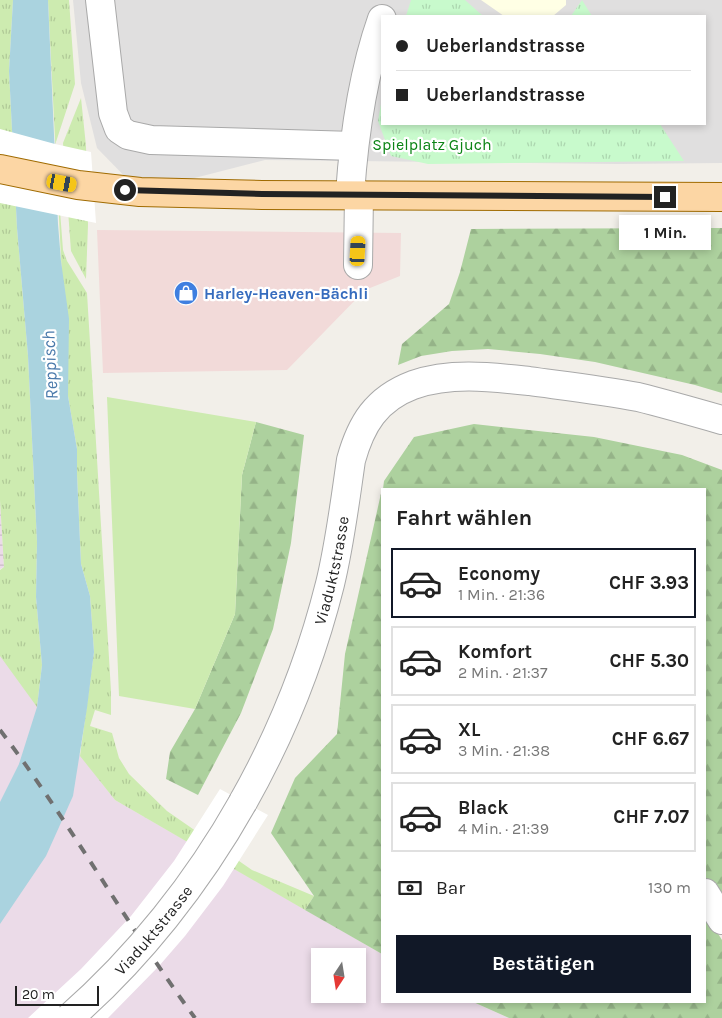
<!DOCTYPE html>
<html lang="de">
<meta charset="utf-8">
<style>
body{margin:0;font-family:Karla,sans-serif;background:#f6f6f6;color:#222;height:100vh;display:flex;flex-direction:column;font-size:19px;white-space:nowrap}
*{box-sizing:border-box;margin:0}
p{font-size:16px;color:#767676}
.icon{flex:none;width:28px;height:28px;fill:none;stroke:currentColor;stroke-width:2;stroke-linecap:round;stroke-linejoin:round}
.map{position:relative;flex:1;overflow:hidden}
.panel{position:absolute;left:381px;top:488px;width:325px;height:515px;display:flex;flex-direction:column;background:#fff;border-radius:0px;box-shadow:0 2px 8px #0003}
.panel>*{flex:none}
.top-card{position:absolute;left:381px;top:15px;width:325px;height:110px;border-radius:0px;box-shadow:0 2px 8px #0003;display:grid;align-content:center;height:110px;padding:0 15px;background:#fff}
.needle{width:32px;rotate:192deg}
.tools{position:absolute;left:311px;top:948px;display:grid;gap:10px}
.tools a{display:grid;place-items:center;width:55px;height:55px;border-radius:0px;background:#fff;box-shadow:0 2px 8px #0003;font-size:25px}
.scale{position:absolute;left:15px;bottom:12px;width:84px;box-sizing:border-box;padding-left:5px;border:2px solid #222;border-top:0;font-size:14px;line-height:18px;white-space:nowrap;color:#222;-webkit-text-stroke:4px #fff;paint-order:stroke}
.end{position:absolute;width:22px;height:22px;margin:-11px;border:6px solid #222;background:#fff;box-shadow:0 0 0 2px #fff}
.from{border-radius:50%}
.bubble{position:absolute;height:35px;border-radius:0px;background:#fff;box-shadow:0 2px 8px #0003;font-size:16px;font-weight:700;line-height:35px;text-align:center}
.car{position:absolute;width:15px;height:30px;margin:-15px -8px;border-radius:6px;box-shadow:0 0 4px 1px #0007;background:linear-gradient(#f5c518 24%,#345 0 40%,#f5c518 0 76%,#345 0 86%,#f5c518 0)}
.top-card b{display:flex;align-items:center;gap:18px;height:48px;font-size:19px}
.top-card b+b{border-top:1px solid #e0e0e0}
.top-card i{width:12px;height:12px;background:#222}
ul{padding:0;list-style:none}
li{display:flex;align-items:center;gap:15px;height:70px;margin:0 10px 8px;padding:0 5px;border:2px solid #e0e0e0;border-radius:0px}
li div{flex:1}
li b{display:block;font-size:19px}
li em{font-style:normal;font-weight:700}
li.selected{border-color:#111827}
li>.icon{width:45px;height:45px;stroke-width:1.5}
h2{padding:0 15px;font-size:22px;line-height:60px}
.pay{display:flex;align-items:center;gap:12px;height:55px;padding:0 15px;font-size:19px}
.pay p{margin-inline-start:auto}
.action{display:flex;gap:10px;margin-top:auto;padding:10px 15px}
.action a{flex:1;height:58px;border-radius:0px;background:#111827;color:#fff;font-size:20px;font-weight:700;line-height:58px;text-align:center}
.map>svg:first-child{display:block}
.residential{fill:#e0dfdf;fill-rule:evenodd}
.commercial{fill:#f2dad9}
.industrial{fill:url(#industrial-grid)}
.education{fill:#ffffe5}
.railway{fill:#ebdbe8;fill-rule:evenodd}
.grass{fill:url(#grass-tufts)}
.forest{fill:url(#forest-firs)}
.park{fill:url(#park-tufts)}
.garden{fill:#cdebb0}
.water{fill:#aad3df}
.pier{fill:#fff}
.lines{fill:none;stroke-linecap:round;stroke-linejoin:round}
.minor-casing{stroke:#a9a9a9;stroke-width:30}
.major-casing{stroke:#a06b00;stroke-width:30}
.minor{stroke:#fff;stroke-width:28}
.major{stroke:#fcd6a4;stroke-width:28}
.rail{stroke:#707070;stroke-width:4;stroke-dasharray:10 10;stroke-linecap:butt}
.minor-bridge-casing{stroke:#a9a9a9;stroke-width:30;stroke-linecap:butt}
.minor-bridge{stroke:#fff;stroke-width:28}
.route{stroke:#222;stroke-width:6}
.labels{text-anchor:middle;stroke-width:4.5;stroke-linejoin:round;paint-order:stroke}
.park-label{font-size:16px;fill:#0c8416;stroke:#fff}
.shop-label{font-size:16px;font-weight:bold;fill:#366cbe;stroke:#fff;text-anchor:start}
.street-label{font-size:16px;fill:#222;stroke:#fff}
.water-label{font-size:18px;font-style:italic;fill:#4a7aab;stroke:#fff}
</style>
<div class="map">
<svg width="722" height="1018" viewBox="0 0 722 1018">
<defs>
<pattern id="industrial-grid" width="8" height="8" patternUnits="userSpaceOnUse" patternTransform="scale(1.25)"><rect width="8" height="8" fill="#ebdbe8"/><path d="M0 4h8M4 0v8" fill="none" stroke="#c9bcc7"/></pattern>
<pattern id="grass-tufts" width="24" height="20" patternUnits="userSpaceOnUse" patternTransform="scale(1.25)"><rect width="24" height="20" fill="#cdebb0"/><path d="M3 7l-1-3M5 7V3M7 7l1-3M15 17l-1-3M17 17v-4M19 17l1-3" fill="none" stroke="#b0c997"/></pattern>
<pattern id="forest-firs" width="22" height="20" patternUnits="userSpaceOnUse" patternTransform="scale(1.25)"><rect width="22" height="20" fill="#add19e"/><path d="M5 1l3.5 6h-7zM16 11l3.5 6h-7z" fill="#95b388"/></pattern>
<pattern id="park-tufts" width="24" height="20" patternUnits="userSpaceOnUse" patternTransform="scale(1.25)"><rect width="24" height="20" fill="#c8facc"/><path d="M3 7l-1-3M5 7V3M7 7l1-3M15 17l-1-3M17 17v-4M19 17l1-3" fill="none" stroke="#acd6af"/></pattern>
</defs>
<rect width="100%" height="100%" fill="#f2efe9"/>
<path class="residential" d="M73,0H722V163L617,164L265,160L140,192L97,148L81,83ZM382,16H705V124H382Z"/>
<polygon class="commercial" points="97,230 401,233 400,276 365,290 287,370 103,373"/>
<polygon class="industrial" points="0,500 4,567 0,569"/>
<polygon class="education" points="481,0 566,0 566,5 553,16 504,16"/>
<path class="railway" d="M0,652L115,800L382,954V1001H471L509,1018H0ZM320,956H358V994H320Z"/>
<g class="grass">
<polygon points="0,0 13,0 9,71 17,228 28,356 37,542 36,597 42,665 37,707 0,656 0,570 4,567 0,500"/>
<polygon points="48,0 69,0 75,84 55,145 63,250 67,261 87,293 111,691 111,715 95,710 90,726 112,733 119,758 129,774 167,811 252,870 314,896 305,910 115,800 80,756 94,652 90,596 81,564 77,474 77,449 68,396"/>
<polygon points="81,98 86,146 88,225 86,279 71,251 63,143"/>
</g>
<g class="forest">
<polygon points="722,228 722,393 695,385 595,362 540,354 488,349 452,351 421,356 398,365 402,344 449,304 460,272 471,229"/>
<polygon points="256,422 304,435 291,543 273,629 241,713 198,795 166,779 170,752 195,709 235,614 242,475"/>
<polygon points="474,424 594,437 682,455 722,470 722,917 712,924 722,940 722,1018 509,1018 471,1001 705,1001 705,489 383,489 384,481 414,437"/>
<polygon points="382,489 382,954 305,910 314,896 271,833 295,778 337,734 345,654"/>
</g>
<g class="park">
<polygon points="411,0 465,0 483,16 406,16"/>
<polygon points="582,0 592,16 571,16"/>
<polygon points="382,98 382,124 660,124 684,161 428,164 391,156 378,121"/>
</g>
<polygon class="garden" points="107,397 256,422 242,475 235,614 195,709 119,696"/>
<polygon class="water" points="13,0 48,0 58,224 61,261 69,319 68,396 77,449 77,474 81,564 90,596 94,652 87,708 73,796 46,856 0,924 0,802 19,764 37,707 42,665 36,597 37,542 28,356 17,228 9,71"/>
<g class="pier">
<polygon points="0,129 55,144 91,152 96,223 0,203"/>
<polygon points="220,789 268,815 223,886 185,936 159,966 108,1018 28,1018 81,969 131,916 174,861"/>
</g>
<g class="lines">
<g class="minor-casing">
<g id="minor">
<polyline points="100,0 113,113 119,129 128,135 151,140 354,146"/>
<path d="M350,194C354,135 362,76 382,19"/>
<polyline points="358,265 359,194"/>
<path id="s1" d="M243,802C282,733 311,660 330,584C340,543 345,501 351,460C361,424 376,399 413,385C451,372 491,377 529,381C566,386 602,390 638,397C666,404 694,412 722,420"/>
<polyline points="705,893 722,920"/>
</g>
</g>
<g class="major-casing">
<polyline id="major" points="0,169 78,185 140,192 262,195 722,197"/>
</g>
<use href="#minor" class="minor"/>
<use href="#major" class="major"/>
<path class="rail" d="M0,730C70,822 126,924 195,1018"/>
<g class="minor-bridge-casing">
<g id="minor-bridge">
<path id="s2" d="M69,1018C138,958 198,882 243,802"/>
</g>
</g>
<use href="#minor-bridge" class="minor-bridge"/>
</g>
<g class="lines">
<polyline class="route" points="125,190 262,194 665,197"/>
</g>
<defs>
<g id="shop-disc" transform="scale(1.25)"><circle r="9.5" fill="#3f7fe0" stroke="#fff"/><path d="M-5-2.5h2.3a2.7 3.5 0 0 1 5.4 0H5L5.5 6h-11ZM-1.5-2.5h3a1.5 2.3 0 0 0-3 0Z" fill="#fff"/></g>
</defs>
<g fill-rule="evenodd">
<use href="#shop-disc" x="186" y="293"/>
</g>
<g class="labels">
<g class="park-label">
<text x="432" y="150">Spielplatz Gjuch</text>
</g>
<g class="shop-label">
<text x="204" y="299">Harley-Heaven-Bächli</text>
</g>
<g class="street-label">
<text dy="6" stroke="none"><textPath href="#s1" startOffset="249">Viaduktstrasse</textPath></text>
<text dy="6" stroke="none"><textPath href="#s2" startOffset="122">Viaduktstrasse</textPath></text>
</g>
<g class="water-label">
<text transform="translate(50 365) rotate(-93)" y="6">Reppisch</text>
</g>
</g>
</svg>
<div class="tools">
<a><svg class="needle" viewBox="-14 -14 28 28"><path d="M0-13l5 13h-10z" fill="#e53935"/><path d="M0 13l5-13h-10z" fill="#767676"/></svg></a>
</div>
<div class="scale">20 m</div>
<i class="end from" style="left:125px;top:190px"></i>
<i class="end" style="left:665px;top:197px"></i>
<div class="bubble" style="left:619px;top:215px;width:92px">1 Min.</div>
<i class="car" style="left:62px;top:183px;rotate:100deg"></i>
<i class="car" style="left:358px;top:251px;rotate:3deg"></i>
<div class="top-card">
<b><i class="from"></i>Ueberlandstrasse</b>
<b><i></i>Ueberlandstrasse</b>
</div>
<section class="panel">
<h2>Fahrt wählen</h2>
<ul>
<li class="selected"><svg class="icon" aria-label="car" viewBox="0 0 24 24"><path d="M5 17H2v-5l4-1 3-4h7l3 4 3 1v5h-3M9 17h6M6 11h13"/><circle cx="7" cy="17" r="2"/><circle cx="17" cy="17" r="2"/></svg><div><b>Economy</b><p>1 Min. · 21:36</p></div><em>CHF 3.93</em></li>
<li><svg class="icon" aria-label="car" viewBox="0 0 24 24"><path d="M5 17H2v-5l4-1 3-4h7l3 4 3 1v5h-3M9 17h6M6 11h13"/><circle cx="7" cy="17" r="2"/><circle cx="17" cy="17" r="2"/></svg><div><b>Komfort</b><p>2 Min. · 21:37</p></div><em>CHF 5.30</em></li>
<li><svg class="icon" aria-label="car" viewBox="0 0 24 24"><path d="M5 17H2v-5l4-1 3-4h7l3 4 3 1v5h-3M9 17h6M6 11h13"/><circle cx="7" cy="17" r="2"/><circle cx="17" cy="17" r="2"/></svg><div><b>XL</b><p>3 Min. · 21:38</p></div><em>CHF 6.67</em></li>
<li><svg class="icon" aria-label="car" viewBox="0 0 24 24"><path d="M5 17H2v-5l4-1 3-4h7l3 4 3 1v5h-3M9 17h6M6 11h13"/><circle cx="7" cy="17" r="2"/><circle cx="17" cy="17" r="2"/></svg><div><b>Black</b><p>4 Min. · 21:39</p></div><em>CHF 7.07</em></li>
</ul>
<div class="pay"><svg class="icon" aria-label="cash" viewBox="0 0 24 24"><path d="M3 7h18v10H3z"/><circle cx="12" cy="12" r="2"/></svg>Bar<p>130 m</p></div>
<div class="action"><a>Bestätigen</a></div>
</section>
</div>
